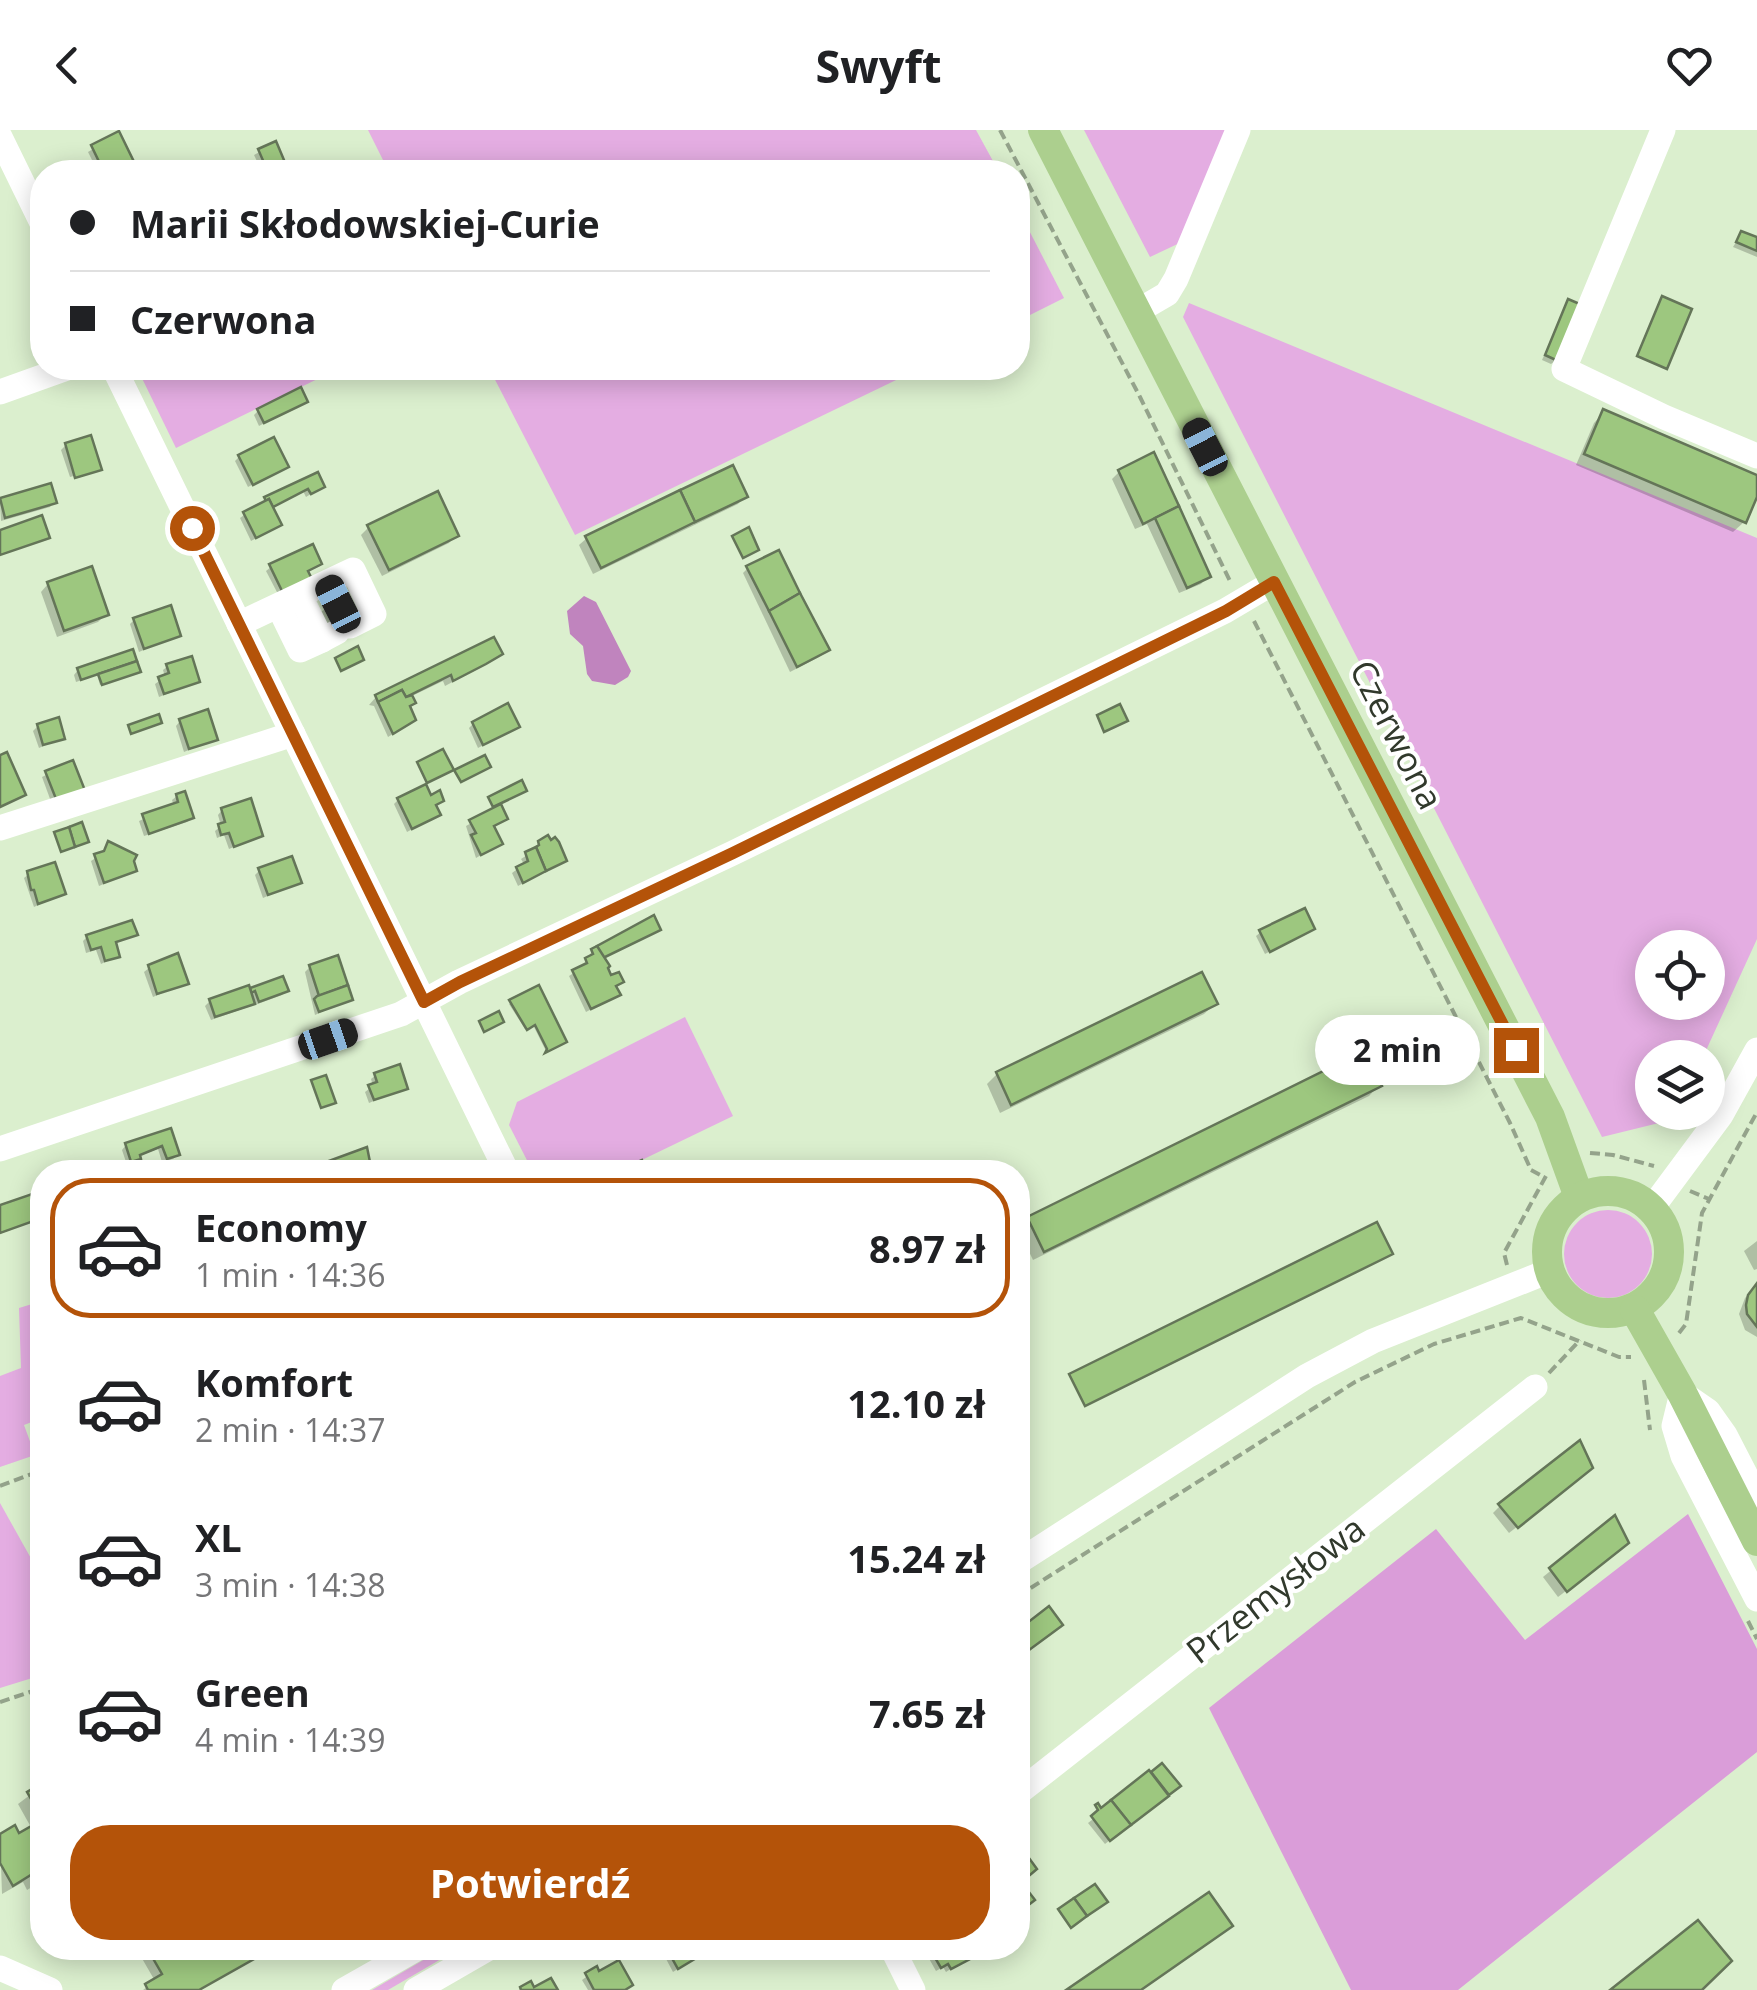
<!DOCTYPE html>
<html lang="pl">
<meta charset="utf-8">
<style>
body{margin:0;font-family:"Open Sans",sans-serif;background:#f6f6f6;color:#202124;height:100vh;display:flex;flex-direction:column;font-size:38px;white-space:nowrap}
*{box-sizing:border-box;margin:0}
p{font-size:32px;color:#757577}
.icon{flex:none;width:55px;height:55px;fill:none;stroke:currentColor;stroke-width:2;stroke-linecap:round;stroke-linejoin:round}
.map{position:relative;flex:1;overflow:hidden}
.drawer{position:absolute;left:30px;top:1030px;width:1000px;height:800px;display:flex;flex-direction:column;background:#fff;border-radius:40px;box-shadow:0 5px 25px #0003}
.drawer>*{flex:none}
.guide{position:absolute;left:30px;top:30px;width:1000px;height:220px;border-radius:40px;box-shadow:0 5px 25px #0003;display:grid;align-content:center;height:220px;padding:0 40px;background:#fff}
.tools{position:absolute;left:1635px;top:800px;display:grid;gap:20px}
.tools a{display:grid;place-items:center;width:90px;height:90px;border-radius:50%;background:#fff;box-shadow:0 5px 25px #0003;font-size:50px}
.end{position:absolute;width:45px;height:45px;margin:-22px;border:12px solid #b45309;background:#fff;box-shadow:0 0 0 5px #fff}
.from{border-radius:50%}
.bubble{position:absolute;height:70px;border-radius:35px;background:#fff;box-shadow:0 5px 25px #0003;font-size:32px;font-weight:700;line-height:70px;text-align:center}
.car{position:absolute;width:30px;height:60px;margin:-30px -15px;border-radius:12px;box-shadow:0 0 8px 2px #0007;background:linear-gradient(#222 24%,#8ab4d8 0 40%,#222 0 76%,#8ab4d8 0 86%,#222 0)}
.guide b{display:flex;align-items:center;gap:35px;height:95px;font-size:38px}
.guide b+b{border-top:2px solid #e0e0e0}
.guide i{width:25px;height:25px;background:#202124}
ul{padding:18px 0 0;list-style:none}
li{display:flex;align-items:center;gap:30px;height:140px;margin:0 20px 15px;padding:0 20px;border:5px solid transparent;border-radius:40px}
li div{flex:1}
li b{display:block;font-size:38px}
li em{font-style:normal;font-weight:700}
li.current{border-color:#b45309}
li>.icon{width:90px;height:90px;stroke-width:1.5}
.primary-button{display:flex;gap:20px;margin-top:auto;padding:20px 40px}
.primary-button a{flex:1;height:115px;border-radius:40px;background:#b45309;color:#fff;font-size:40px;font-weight:700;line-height:115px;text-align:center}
header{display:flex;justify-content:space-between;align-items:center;height:130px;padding:0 40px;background:#fff;font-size:45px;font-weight:700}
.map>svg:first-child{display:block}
.green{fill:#e4ade2;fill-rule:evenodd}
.forest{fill:#da9dd9}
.water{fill:#c084be}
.shadow{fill:#0003}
.building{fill:#9dc77f;stroke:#647558;stroke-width:2.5}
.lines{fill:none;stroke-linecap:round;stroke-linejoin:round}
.path{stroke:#94a38b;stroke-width:4;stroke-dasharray:10 5;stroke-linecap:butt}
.minor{stroke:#fff;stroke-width:25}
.major{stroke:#accf8e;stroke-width:30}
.route{stroke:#b45309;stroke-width:12}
.labels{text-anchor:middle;stroke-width:8;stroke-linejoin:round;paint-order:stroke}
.street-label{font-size:35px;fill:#31392c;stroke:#fff}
</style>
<header><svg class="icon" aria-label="back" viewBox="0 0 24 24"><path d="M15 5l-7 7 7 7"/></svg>Swyft<svg class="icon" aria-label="heart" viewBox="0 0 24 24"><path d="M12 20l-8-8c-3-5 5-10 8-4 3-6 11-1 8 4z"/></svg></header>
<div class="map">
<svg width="1757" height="1860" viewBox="0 0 1757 1860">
<rect width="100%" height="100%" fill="#dbefce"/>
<g class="green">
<polygon points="368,0 976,0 999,42 384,42 388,40"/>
<polygon points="1084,0 1232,0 1186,110 1150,127"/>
<polygon points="1018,79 1064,168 1018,191"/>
<path d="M1189,173L1757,408V809L1703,927L1652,928V982L1674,983L1667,991L1602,1007L1183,187ZM1652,818H1708V872H1652Z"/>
<polygon points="137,238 340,238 176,318"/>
<polygon points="489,238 921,238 575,405"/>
<polygon points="685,887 733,986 617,1042 533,1042 509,995 517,972"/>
<circle cx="1608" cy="1124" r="44"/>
<polygon points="42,1171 42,1288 24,1295 35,1325 0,1337 0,1246 21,1238 19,1178"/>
<polygon points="0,1373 42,1448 42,1545 0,1558"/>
<polygon points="444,1818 460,1818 388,1860 372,1860"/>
</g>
<polygon class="forest" points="1688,1384 1757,1519 1757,1622 1458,1860 1351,1860 1209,1578 1436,1399 1525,1510"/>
<polygon class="water" points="584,466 596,472 631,541 628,547 615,555 592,551 587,544 583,516 570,504 567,481"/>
<g class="shadow">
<polygon points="118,4 134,37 128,42 98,42 88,22"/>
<polygon points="274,14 286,42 262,42 254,25"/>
<polygon points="1741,104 1757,110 1757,127 1733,117"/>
<polygon points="1568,172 1556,230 1551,234 1542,230"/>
<polygon points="305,271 259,296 254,285 258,281"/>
<polygon points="1604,282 1757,348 1757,360 1744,392 1733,402 1576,335 1594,293"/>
<polygon points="66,315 97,339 70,347 61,320"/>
<polygon points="239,327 286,337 248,357 235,331"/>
<polygon points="1119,342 1208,446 1201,454 1179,463 1147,394 1135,399 1112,349"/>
<polygon points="316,345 322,357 306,367 303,361 271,378 279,395 251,411 240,388 266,369"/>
<polygon points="50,356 54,372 50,377 1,391 0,371"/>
<polygon points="745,366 738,374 593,444 579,415 587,408"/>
<polygon points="369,397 456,405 449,413 382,446 361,405"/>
<polygon points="319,433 279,466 266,441 271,437"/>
<polygon points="748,438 827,520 819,527 790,542 743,443"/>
<polygon points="48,454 106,484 98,492 57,507 41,462"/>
<polygon points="340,472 347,487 305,507 300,492"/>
<polygon points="134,490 178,505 139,522 130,494"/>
<polygon points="500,523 492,531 445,556 443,551 410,567 409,594 388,607 374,576 369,575 376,567"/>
<polygon points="168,536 197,552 159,567 155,554 165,547 163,540"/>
<polygon points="78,540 139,542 100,555 97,545 76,552 74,545"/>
<polygon points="180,591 215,609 184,622 176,596"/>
<polygon points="473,594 517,597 478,618 469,598"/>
<polygon points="38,596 62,608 39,618 33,601"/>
<polygon points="71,633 53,677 42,647"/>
<polygon points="177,666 192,688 187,692 144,706 139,691 174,676 172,670"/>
<polygon points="430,668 441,670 434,676 438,685 407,702 394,674 398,670"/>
<polygon points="490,669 498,674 505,689 492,697 500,714 476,728 466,696 493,681"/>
<polygon points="222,680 261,706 229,719 224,705 217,708 215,701 221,696 218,685"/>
<polygon points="539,713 564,730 518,756 512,743 524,734 521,729 535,720"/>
<polygon points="109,714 134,741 99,756 91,731 102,724"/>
<polygon points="260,740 299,752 263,768 255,745"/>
<polygon points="29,744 63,763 34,777 24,748"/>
<polygon points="1312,799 1265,824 1256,806 1261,802"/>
<polygon points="658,800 603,828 610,849 621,852 614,857 618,865 586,882 569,846 583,837 592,821"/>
<polygon points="135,805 114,814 117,826 101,834 96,820 86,823 83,811 87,807"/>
<polygon points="310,837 351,869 315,885 305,842"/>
<polygon points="149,838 186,853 153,867 144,842"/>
<polygon points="282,849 286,860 282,865 255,875 253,872 248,877 211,890 205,876 210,871"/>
<polygon points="538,858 563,913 546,921 533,895 525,899 509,874"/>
<polygon points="1215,874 1204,884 1000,983 987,954 997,944"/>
<polygon points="376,945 405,958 369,973 365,962 373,956 371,949"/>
<polygon points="1379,955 1369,966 1033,1130 1018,1099 1028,1089"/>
<polygon points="169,1001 178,1024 173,1029 162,1032 158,1019 138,1026 127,1035 122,1020 126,1015"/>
<polygon points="365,1030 369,1042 324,1042 323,1039 327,1034"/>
<polygon points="0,1078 42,1087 0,1104"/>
<polygon points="1757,1111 1757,1139 1754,1140 1744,1121"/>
<polygon points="1757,1156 1757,1207 1745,1200 1739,1184 1745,1168"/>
<polygon points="1583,1345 1509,1403 1493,1383 1500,1376"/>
<polygon points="1614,1389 1618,1421 1558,1467 1543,1447"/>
<polygon points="1049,1480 1056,1500 1020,1526 1018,1503"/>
<polygon points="1162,1636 1177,1656 1105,1714 1088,1693"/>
<polygon points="42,1656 42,1751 27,1760 23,1752 2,1764 0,1707 19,1707 32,1699 18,1674"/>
<polygon points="1230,1796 1142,1860 1070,1860"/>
<polygon points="136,1818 244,1818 250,1829 201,1860 143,1860 155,1851"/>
<polygon points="679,1818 710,1818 673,1842 665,1827"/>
<polygon points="923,1818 964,1818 969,1827 946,1842 943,1837 936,1841"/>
<polygon points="596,1840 625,1860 588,1860 582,1850"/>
</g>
<g class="building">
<polygon points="119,1 137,38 128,42 104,42 91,15"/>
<polygon points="276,11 289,42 268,42 258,19"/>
<polygon points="1741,101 1757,107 1757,121 1736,112"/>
<polygon points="1662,166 1692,179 1667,239 1637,226"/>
<polygon points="1568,169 1582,175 1558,231 1545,225"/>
<polygon points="301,257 308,272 264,293 257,279"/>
<polygon points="1603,279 1757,345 1757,367 1746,393 1584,324"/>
<polygon points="91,305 102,340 75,348 65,313"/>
<polygon points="274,307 289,337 253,355 238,325"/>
<polygon points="1154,322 1179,376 1143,394 1118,340"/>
<polygon points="733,335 748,367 695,392 680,360"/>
<polygon points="318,342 325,357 311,364 308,359 273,377 269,369 266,371 264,367"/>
<polygon points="51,353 57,373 5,388 0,368"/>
<polygon points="680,360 695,392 601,438 585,406"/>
<polygon points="438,361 459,406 389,440 367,395"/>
<polygon points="269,369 282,395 256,408 243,382"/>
<polygon points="1179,376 1211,447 1187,458 1155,388"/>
<polygon points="42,385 50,408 0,425 0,400"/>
<polygon points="749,397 759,420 743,428 732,406"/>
<polygon points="313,414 322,434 308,441 312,449 283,463 269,434"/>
<polygon points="779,420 800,463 769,481 746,436"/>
<polygon points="92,436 109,485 64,501 47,452"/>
<polygon points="800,463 830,520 797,537 769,481"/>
<polygon points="171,475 181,506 144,519 133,488"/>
<polygon points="494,507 503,524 486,534 453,551 451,545 406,567 402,560 378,572 375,565"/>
<polygon points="358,516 364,530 341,541 335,528"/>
<polygon points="133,519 137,531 81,550 77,538"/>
<polygon points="192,526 200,552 164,564 158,547 169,543 166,534"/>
<polygon points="137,531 141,542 102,555 98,544"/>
<polygon points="402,560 406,567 412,565 416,573 410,576 416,590 393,604 378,572"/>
<polygon points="508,573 520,597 483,615 472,592"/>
<polygon points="1120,574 1128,591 1104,602 1097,585"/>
<polygon points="208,579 218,610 189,619 179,589"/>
<polygon points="159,584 162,593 131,604 128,595"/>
<polygon points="59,587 65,609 43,615 37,594"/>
<polygon points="443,619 454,640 427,653 417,632"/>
<polygon points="7,622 26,665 0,677 0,625"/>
<polygon points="485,625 491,637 461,652 454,640"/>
<polygon points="73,630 86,663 58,674 45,641"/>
<polygon points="522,650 527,661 493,677 488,667"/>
<polygon points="426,654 431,665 440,660 444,671 436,675 441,685 412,699 397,668"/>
<polygon points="185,661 194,688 149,704 142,684 178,672 176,664"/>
<polygon points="251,668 263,706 234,717 229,703 221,705 218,694 225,692 221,678"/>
<polygon points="501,674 508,689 494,696 503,714 481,725 471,705 476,703 469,690"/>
<polygon points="82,692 89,712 75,717 69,697"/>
<polygon points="69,697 75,717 61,722 54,702"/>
<polygon points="548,705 551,710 555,707 559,712 567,731 546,741 536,717 539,715 538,711"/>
<polygon points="108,711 137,725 134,731 137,741 104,753 94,724 104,721"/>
<polygon points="536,717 546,741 523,753 516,737 528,731 525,722"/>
<polygon points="292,726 302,753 268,765 258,738"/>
<polygon points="55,732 66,764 38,774 34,760 31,760 27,741"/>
<polygon points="1305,778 1315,799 1270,822 1259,800"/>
<polygon points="654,785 661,800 603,828 597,816"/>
<polygon points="132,790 138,805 116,812 120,827 105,831 101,817 91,820 86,805"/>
<polygon points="597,816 610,836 608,838 611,845 619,842 624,852 616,856 621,865 591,879 572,840 587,833 585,828 593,824 591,819"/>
<polygon points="178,823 189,854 157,864 148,835"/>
<polygon points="338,825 348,855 319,866 309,835"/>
<polygon points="1202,842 1218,874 1011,975 996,942"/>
<polygon points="283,846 289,861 259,872 255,861 251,863 250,858"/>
<polygon points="249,855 255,874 215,887 209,869"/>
<polygon points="348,855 353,870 319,882 314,869 317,866"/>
<polygon points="539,855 567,912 545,923 547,919 535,895 527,900 509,870"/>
<polygon points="499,881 504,892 484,902 479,891"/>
<polygon points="1364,921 1382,956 1044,1122 1027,1087"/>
<polygon points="400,934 408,959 374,970 368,955 377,952 374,943"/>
<polygon points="326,945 336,973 321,978 311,950"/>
<polygon points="171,998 180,1025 167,1029 162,1016 140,1025 141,1029 131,1032 125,1013"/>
<polygon points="367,1017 372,1042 330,1042 326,1032"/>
<polygon points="642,1030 648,1042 617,1042"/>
<polygon points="35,1063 42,1088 0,1103 0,1075"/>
<polygon points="1377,1092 1393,1124 1085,1276 1069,1244"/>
<polygon points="1757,1153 1757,1197 1747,1184 1746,1175 1748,1165"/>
<polygon points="1580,1310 1593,1338 1518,1398 1498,1374"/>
<polygon points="1615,1385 1629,1413 1567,1462 1549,1438"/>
<polygon points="1049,1476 1063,1495 1025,1523 1018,1512 1018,1500"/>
<polygon points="1162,1633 1181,1656 1169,1665 1151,1642"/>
<polygon points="1149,1640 1169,1666 1131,1695 1111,1670"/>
<polygon points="42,1653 42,1688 27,1662"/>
<polygon points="1111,1670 1131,1695 1110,1711 1091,1686 1098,1680 1095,1675 1098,1673 1101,1678"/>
<polygon points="42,1690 42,1749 38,1751 34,1743 13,1756 0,1733 0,1704 15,1695 19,1703"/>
<polygon points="1018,1713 1037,1739 1018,1755"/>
<polygon points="1095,1754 1108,1772 1087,1786 1074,1768"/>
<polygon points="1025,1757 1035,1770 1018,1783 1018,1763"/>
<polygon points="1209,1762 1233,1796 1141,1860 1066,1860"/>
<polygon points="1074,1768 1087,1786 1071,1798 1058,1779"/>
<polygon points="1698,1790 1732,1831 1702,1860 1610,1860"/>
<polygon points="147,1818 247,1818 254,1829 199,1860 148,1860 145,1854 162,1844"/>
<polygon points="674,1818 713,1818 678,1839 668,1821"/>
<polygon points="949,1818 966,1818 972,1828 951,1839 948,1834 941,1838 934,1826"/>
<polygon points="619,1830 633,1855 625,1860 594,1860 585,1843 597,1836 599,1841"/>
<polygon points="551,1848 558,1860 521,1860 520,1857 531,1851 534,1857"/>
</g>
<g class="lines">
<g class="path">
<polyline points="1000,0 1140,267 1231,453"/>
<polyline points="1254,491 1510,993 1531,1040 1544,1047"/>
<polyline points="1590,1023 1613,1025 1654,1036"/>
<polyline points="1690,1061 1709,1069"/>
<polyline points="1507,1135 1504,1123 1546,1046"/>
<polyline points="1679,1203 1686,1194 1702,1083 1757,982"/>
<polyline points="1549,1243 1580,1210"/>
<polyline points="1644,1250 1650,1300"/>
<polyline points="0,1356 42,1340"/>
<polyline points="1018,1466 1355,1252 1434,1214 1521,1188 1619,1227 1631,1227"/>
<polyline points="1748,1491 1757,1509"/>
<polyline points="0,1572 42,1558"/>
</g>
<g class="minor">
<polyline points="1663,0 1564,239 1664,287 1757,326"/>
<polyline points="0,7 42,93"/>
<polyline points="1136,182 1167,164 1176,149 1238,0"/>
<polyline points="114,238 507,1042"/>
<polyline points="0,262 67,238"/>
<polyline points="300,466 322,510 337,502"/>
<polyline points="279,477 300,520 322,510"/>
<polyline points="239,494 353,440 374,484 350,496 328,453"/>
<polyline points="0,698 293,604"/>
<polyline points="0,1019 401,884 459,852 733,723 1225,481 1274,452"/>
<polyline points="1652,1078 1721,985 1757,920"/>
<polyline points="1757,1367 1725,1305 1708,1281 1682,1263 1674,1296 1683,1326 1757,1469"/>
<polyline points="1018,1432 1307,1246 1373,1211 1549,1141"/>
<polyline points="1018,1663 1535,1257"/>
<polyline points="892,1818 913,1860"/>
<polyline points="0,1838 50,1860"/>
<polyline points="344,1860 418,1818"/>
<polyline points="416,1860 489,1818"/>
</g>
<g class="major">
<polyline points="1043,0 1550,987 1579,1067"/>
<circle cx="1608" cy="1122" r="61"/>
<polyline points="1635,1180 1682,1263 1757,1411"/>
</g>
</g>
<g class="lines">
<polyline class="route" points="192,398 424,872 460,852 733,723 1226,481 1274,452 1516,920"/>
</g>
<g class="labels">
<g class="street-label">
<text transform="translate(1396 605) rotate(63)" y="12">Czerwona</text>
<text transform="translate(1276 1460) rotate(-38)" y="12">Przemysłowa</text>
</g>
</g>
</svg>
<div class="tools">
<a><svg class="icon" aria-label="locate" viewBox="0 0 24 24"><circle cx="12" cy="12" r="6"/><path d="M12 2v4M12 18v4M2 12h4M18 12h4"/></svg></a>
<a><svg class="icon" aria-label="layers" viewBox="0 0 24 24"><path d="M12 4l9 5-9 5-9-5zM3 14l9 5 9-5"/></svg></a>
</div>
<i class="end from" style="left:192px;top:398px"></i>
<i class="end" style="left:1516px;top:920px"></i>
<div class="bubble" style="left:1315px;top:885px;width:165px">2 min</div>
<i class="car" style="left:1205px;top:317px;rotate:333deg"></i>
<i class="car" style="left:338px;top:474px;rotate:333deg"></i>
<i class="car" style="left:328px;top:909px;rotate:71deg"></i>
<div class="guide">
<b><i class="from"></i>Marii Skłodowskiej-Curie</b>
<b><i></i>Czerwona</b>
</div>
<section class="drawer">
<ul>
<li class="current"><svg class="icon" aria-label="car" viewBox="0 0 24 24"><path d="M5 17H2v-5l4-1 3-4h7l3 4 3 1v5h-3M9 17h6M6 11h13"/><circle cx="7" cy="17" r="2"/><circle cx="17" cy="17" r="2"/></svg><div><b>Economy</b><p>1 min · 14:36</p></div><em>8.97 zł</em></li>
<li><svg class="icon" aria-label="car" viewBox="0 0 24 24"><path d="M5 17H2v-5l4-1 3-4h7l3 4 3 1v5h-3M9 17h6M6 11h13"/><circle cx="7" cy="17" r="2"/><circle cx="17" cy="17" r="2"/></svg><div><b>Komfort</b><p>2 min · 14:37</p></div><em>12.10 zł</em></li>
<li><svg class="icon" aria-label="car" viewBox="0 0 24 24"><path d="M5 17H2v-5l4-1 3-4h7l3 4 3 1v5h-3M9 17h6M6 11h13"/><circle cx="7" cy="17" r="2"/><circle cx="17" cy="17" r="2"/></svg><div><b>XL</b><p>3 min · 14:38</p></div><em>15.24 zł</em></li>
<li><svg class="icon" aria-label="car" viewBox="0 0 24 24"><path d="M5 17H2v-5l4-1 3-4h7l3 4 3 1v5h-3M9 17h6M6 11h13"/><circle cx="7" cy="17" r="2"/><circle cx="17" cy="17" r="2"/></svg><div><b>Green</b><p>4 min · 14:39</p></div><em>7.65 zł</em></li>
</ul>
<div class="primary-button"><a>Potwierdź</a></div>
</section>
</div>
